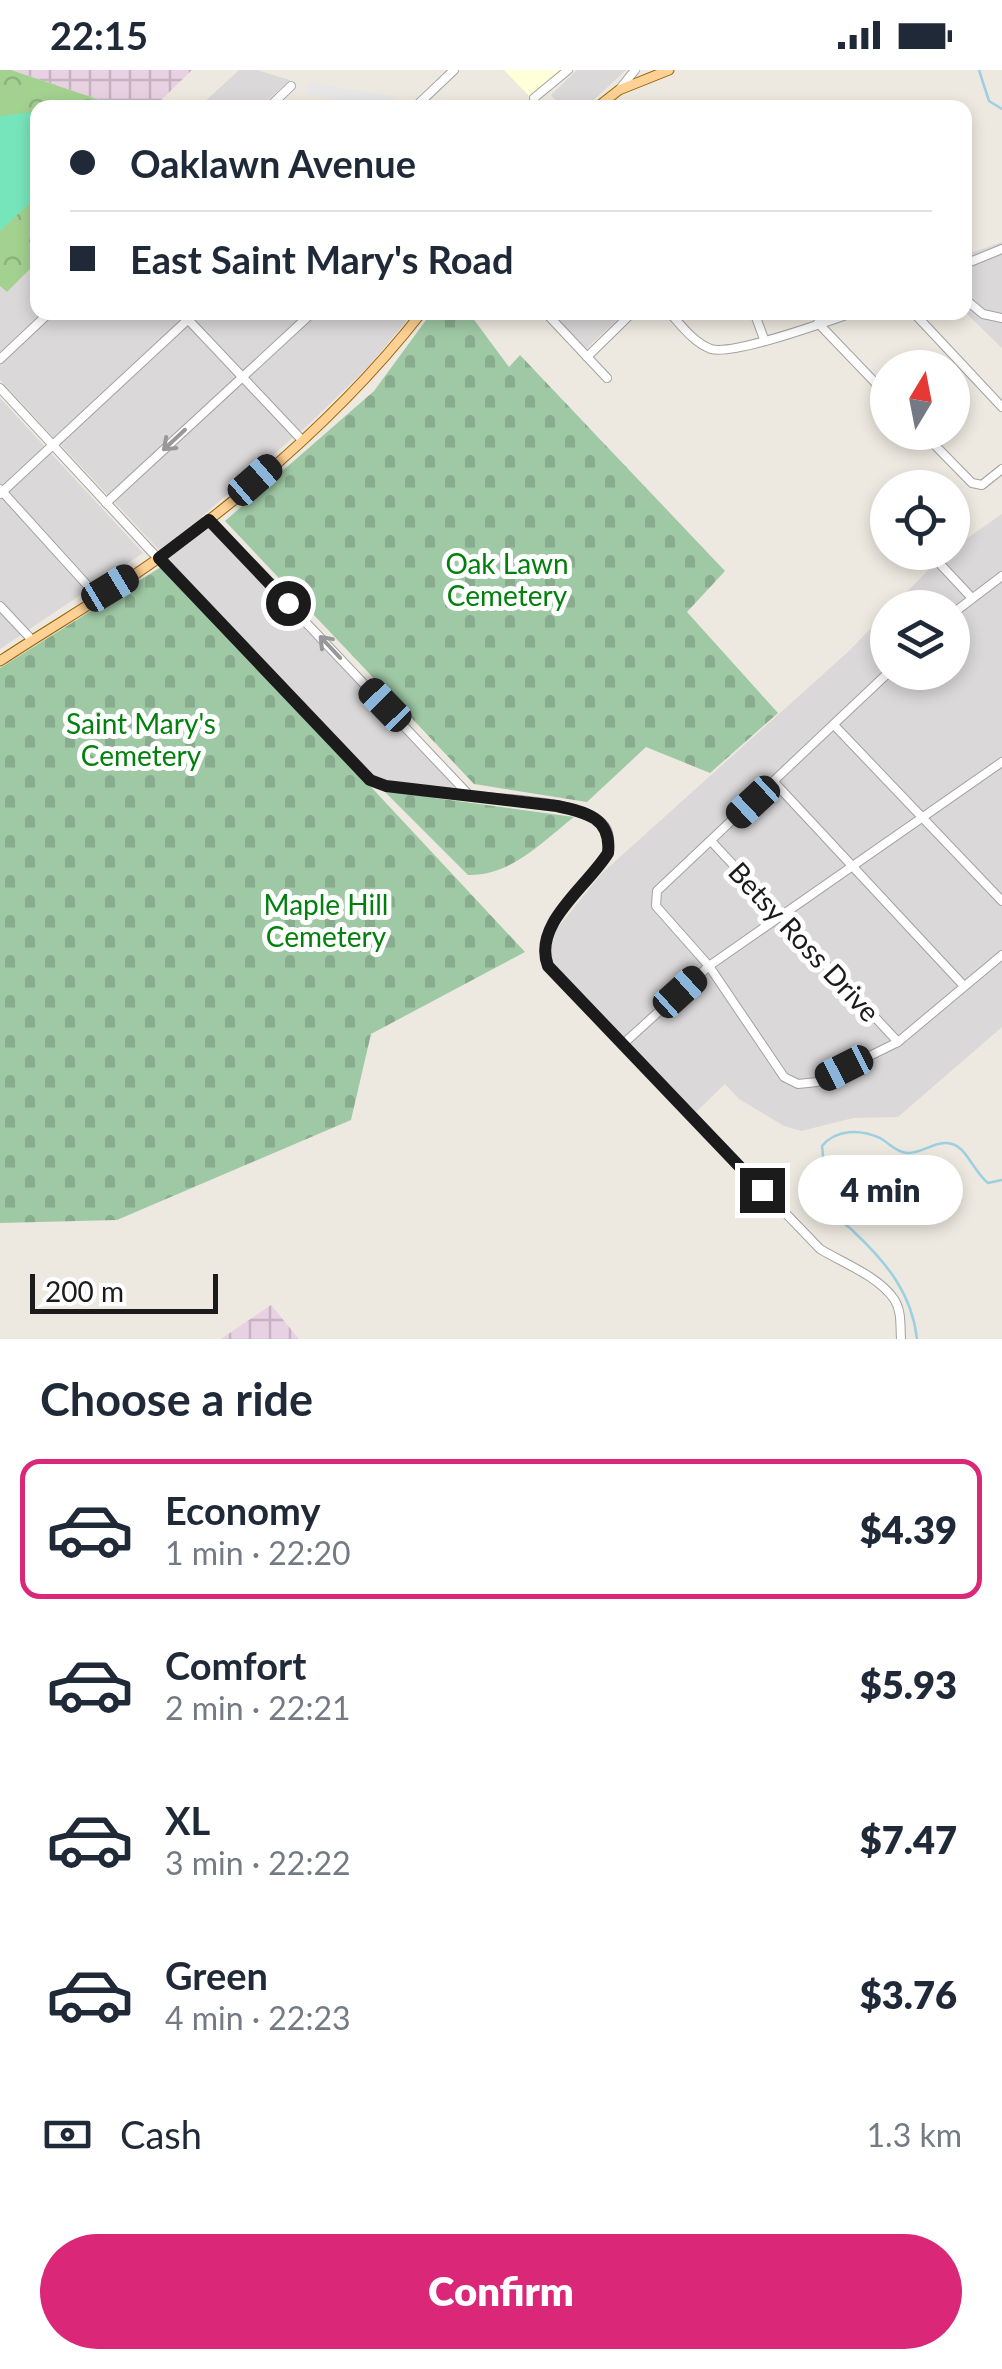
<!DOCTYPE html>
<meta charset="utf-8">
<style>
body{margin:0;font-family:Lato,sans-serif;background:#f2f2f3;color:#1f2937;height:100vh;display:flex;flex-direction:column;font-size:38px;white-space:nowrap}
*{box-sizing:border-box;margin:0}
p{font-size:32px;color:#747a83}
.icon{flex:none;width:55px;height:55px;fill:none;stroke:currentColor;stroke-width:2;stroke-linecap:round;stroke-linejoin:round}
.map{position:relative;height:1269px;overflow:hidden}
.panel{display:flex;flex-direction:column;background:#fff;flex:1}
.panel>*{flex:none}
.guide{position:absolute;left:30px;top:30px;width:942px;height:220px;border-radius:20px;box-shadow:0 5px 15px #0003;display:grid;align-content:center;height:220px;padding:0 40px;background:#fff}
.needle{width:65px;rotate:10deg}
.tools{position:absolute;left:870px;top:280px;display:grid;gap:20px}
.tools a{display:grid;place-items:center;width:100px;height:100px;border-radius:50%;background:#fff;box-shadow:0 5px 15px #0003;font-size:50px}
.scale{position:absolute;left:30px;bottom:25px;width:188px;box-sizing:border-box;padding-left:10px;border:5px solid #1b1b1b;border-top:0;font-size:28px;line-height:35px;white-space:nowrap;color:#1b1b1b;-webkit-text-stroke:8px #fff;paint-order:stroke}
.end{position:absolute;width:45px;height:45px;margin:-22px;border:12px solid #1b1b1b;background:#fff;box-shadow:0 0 0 5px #fff}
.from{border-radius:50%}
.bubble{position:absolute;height:70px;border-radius:35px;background:#fff;box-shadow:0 5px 15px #0003;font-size:32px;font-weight:800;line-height:70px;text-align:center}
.car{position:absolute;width:30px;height:60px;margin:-30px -15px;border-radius:12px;box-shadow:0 0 8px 2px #0007;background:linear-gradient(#222 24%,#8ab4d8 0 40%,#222 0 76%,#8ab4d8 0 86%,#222 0)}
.guide b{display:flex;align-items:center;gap:35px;height:95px;font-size:38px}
.guide b+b{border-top:2px solid #e0e1e3}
.guide i{width:25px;height:25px;background:#1f2937}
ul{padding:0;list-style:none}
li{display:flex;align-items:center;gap:30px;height:140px;margin:0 20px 15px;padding:0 20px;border:5px solid transparent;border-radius:20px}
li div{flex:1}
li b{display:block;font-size:38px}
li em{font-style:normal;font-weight:800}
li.selected{border-color:#db2777}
li>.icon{width:90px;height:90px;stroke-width:1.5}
h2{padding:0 40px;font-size:45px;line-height:120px}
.pay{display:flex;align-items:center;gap:25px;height:110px;padding:0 40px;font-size:38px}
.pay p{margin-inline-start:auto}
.primary-button{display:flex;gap:20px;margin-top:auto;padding:20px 40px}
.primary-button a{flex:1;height:115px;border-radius:60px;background:#db2777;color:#fff;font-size:40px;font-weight:800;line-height:115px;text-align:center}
.status{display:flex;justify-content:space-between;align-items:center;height:70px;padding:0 50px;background:#fff;direction:ltr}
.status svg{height:28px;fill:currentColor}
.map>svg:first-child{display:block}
.residential{fill:#dad8d8}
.industrial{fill:url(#industrial-grid)}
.education{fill:#ffffd8}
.forest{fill:url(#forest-crowns)}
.cemetery{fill:url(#cemetery-stones)}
.pitch{fill:#76e5bb}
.parking{fill:#e7e7e7}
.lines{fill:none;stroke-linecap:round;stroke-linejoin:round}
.stream{stroke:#9cd0e0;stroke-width:2.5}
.minor-casing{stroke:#a2a2a2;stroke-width:10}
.major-casing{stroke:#936300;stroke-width:11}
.minor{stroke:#fff;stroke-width:8}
.major{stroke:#ffd194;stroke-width:9}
.oneway{stroke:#989898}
.route{stroke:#1b1b1b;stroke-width:12}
.labels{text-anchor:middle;stroke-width:10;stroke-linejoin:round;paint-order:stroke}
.park-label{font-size:28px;fill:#02800d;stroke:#fff}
.street-label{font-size:28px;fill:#1b1b1b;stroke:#fff}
</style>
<div class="status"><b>22:15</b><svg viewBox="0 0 49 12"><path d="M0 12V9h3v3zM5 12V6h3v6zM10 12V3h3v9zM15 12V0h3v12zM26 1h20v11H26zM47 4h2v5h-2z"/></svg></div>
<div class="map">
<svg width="1002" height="1269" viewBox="0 0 1002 1269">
<defs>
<pattern id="industrial-grid" width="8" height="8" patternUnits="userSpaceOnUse" patternTransform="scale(2.5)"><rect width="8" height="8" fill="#e8d1e3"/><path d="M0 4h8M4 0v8" fill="none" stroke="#c6b3c2"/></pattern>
<pattern id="forest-crowns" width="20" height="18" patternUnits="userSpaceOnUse" patternTransform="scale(2.5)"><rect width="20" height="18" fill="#a3d190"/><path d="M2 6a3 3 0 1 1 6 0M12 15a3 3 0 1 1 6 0" fill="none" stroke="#8cb37c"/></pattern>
<pattern id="cemetery-stones" width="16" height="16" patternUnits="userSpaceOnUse" patternTransform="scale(2.5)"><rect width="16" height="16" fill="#9fc9a5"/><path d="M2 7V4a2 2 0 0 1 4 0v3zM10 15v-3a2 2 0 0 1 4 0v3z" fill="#88ac8d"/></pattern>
</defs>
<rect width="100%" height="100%" fill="#eee9e0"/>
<g class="residential">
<polygon points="239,0 257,0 290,10 260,37 199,37"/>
<polygon points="577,0 626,0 586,37 562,37 551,25"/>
<polygon points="1002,172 1002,278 965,242 965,185"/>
<polygon points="37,192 38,242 413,243 368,297 309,354 201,447 456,714 452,719 380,709 368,703 0,310 0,216 7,222"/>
<polygon points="550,243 624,243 585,280"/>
<polygon points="0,328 143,483 0,579"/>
<polygon points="1002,444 1002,957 898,1047 853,1048 801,1061 784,1056 739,1029 725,1014 696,1042 559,902 549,884 551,866 601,804 849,581 887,542 888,602 952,602 952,538 892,537 943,485 952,482 953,478"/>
</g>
<g class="industrial">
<polygon points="11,0 192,0 153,38 121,37"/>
<polygon points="271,1235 299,1269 221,1269"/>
</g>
<polygon class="education" points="504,0 565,0 533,30"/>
<g class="forest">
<polygon points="0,0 11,0 121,37 38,38 37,48 0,46"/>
<polygon points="37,126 37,192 7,222 0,216 0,160"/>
</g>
<g class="cemetery">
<polygon points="432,242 469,243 509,297 520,285 725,501 687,542 778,643 710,703 646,677 587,732 474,714 225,451 374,321"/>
<polygon points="164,495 525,882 371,964 351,1050 117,1150 0,1153 0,598"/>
<path d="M384,721L574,747C542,772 511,806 468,805Z"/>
</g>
<polygon class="pitch" points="33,42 37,47 37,126 0,161 0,46"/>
<polygon class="parking" points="309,12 394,27 393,34 390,38 333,36 334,29 306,24"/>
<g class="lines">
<g class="stream">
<polyline points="979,0 989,31 1002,39"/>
<path d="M917,1269C912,1224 887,1193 854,1162C849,1156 840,1152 836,1146C822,1129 825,1097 822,1076C836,1059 860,1059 880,1068C889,1073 896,1082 907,1083C923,1084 936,1069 952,1074C967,1078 973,1101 988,1113L1002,1110"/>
</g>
<g class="minor-casing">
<g id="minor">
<polyline points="619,20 635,0"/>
<polyline points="534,28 568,0"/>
<polyline points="268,38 291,16"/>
<polyline points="414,38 454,0"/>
<polyline points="965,194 1002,179"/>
<polyline points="965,229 983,244 1002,248"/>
<polyline points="181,242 301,369"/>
<polyline points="545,242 607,308"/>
<path d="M669,242C681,255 694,273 711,279C733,286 828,251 855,242"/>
<polyline points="754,242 764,269"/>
<polyline points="913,242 1002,337"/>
<polyline points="818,253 888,326"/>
<polyline points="587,287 633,242"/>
<polyline points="0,289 50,242"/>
<path d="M0,318L150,480L370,710C414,733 589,718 607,760C610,767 609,776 608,783C587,817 532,853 548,896L820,1179C843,1193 878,1206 894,1229C902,1241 900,1256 901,1269"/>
<polyline points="922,362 972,413 982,415 1002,399"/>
<polyline points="0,419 97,526"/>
<polyline points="0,424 196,242"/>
<polyline points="106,433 313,242"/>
<polyline points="209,450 469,725"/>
<polyline points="941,495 971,527"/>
<polyline points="0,536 32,570"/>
<polyline points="952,544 1002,506"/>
<polyline points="889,602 657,821 656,836 709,896 784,1007 798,1014 817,1012 898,972 1002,885"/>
<polyline points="834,655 1002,831"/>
<polyline points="774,712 964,916"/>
<polyline points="711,771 898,972"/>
<polyline points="622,975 709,896 1002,692"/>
</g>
</g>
<g class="major-casing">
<g id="major">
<polyline points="596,38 619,20 669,0"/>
<path d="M0,591C53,556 109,524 160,487C256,417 349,336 422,242"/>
</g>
</g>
<use href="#minor" class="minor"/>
<use href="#major" class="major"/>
</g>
<defs><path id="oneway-shaft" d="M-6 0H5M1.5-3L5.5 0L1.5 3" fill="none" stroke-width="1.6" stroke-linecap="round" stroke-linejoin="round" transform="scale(2.5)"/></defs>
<g class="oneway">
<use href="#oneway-shaft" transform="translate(174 370) rotate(137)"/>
<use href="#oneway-shaft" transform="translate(330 577) rotate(-133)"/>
</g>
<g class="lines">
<path class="route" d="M288,533L209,450L159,488L370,710L386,716L557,736C586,742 612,748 608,783C587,817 532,854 548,896L762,1120"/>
</g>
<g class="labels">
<g class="park-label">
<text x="507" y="504">Oak Lawn<tspan x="507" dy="32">Cemetery</tspan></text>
<text x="141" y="664">Saint Mary's<tspan x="141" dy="32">Cemetery</tspan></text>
<text x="326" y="845">Maple Hill<tspan x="326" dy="32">Cemetery</tspan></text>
</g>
<g class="street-label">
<text transform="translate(804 872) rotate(47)" y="10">Betsy Ross Drive</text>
</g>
</g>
</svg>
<div class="tools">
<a><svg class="needle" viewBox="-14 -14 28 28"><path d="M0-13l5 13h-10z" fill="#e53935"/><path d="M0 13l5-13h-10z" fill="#747a83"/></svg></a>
<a><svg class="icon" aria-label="locate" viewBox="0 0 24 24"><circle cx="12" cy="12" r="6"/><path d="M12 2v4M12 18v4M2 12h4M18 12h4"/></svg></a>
<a><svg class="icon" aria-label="layers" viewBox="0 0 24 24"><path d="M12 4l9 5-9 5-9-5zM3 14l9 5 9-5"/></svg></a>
</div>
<div class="scale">200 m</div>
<i class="end from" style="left:288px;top:533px"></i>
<i class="end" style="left:762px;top:1120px"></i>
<div class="bubble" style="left:798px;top:1085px;width:165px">4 min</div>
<i class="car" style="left:255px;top:410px;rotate:49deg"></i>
<i class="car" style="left:110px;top:518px;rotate:59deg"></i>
<i class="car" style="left:385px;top:635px;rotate:316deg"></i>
<i class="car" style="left:753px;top:732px;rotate:227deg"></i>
<i class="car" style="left:680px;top:922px;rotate:48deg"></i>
<i class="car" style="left:844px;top:998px;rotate:243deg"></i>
<div class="guide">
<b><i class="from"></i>Oaklawn Avenue</b>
<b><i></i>East Saint Mary's Road</b>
</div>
</div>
<section class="panel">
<h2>Choose a ride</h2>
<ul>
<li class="selected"><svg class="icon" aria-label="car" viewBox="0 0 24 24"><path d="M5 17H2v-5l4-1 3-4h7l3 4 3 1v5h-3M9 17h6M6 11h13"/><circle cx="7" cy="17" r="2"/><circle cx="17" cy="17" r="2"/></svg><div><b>Economy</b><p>1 min · 22:20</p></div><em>$4.39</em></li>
<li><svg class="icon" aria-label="car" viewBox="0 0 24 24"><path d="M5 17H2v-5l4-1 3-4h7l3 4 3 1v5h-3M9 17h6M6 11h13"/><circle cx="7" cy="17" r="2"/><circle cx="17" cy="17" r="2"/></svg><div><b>Comfort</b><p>2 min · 22:21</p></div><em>$5.93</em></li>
<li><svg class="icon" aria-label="car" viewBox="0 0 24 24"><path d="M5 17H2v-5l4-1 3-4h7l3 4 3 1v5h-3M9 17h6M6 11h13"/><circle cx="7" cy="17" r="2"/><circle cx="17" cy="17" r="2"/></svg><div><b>XL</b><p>3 min · 22:22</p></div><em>$7.47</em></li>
<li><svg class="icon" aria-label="car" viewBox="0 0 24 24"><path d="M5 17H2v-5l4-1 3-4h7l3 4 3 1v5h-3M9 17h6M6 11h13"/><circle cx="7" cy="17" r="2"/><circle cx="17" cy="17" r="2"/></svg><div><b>Green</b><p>4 min · 22:23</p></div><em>$3.76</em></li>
</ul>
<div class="pay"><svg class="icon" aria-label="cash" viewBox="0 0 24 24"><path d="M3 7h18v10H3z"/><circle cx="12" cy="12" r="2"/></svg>Cash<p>1.3 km</p></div>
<div class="primary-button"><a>Confirm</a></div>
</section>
